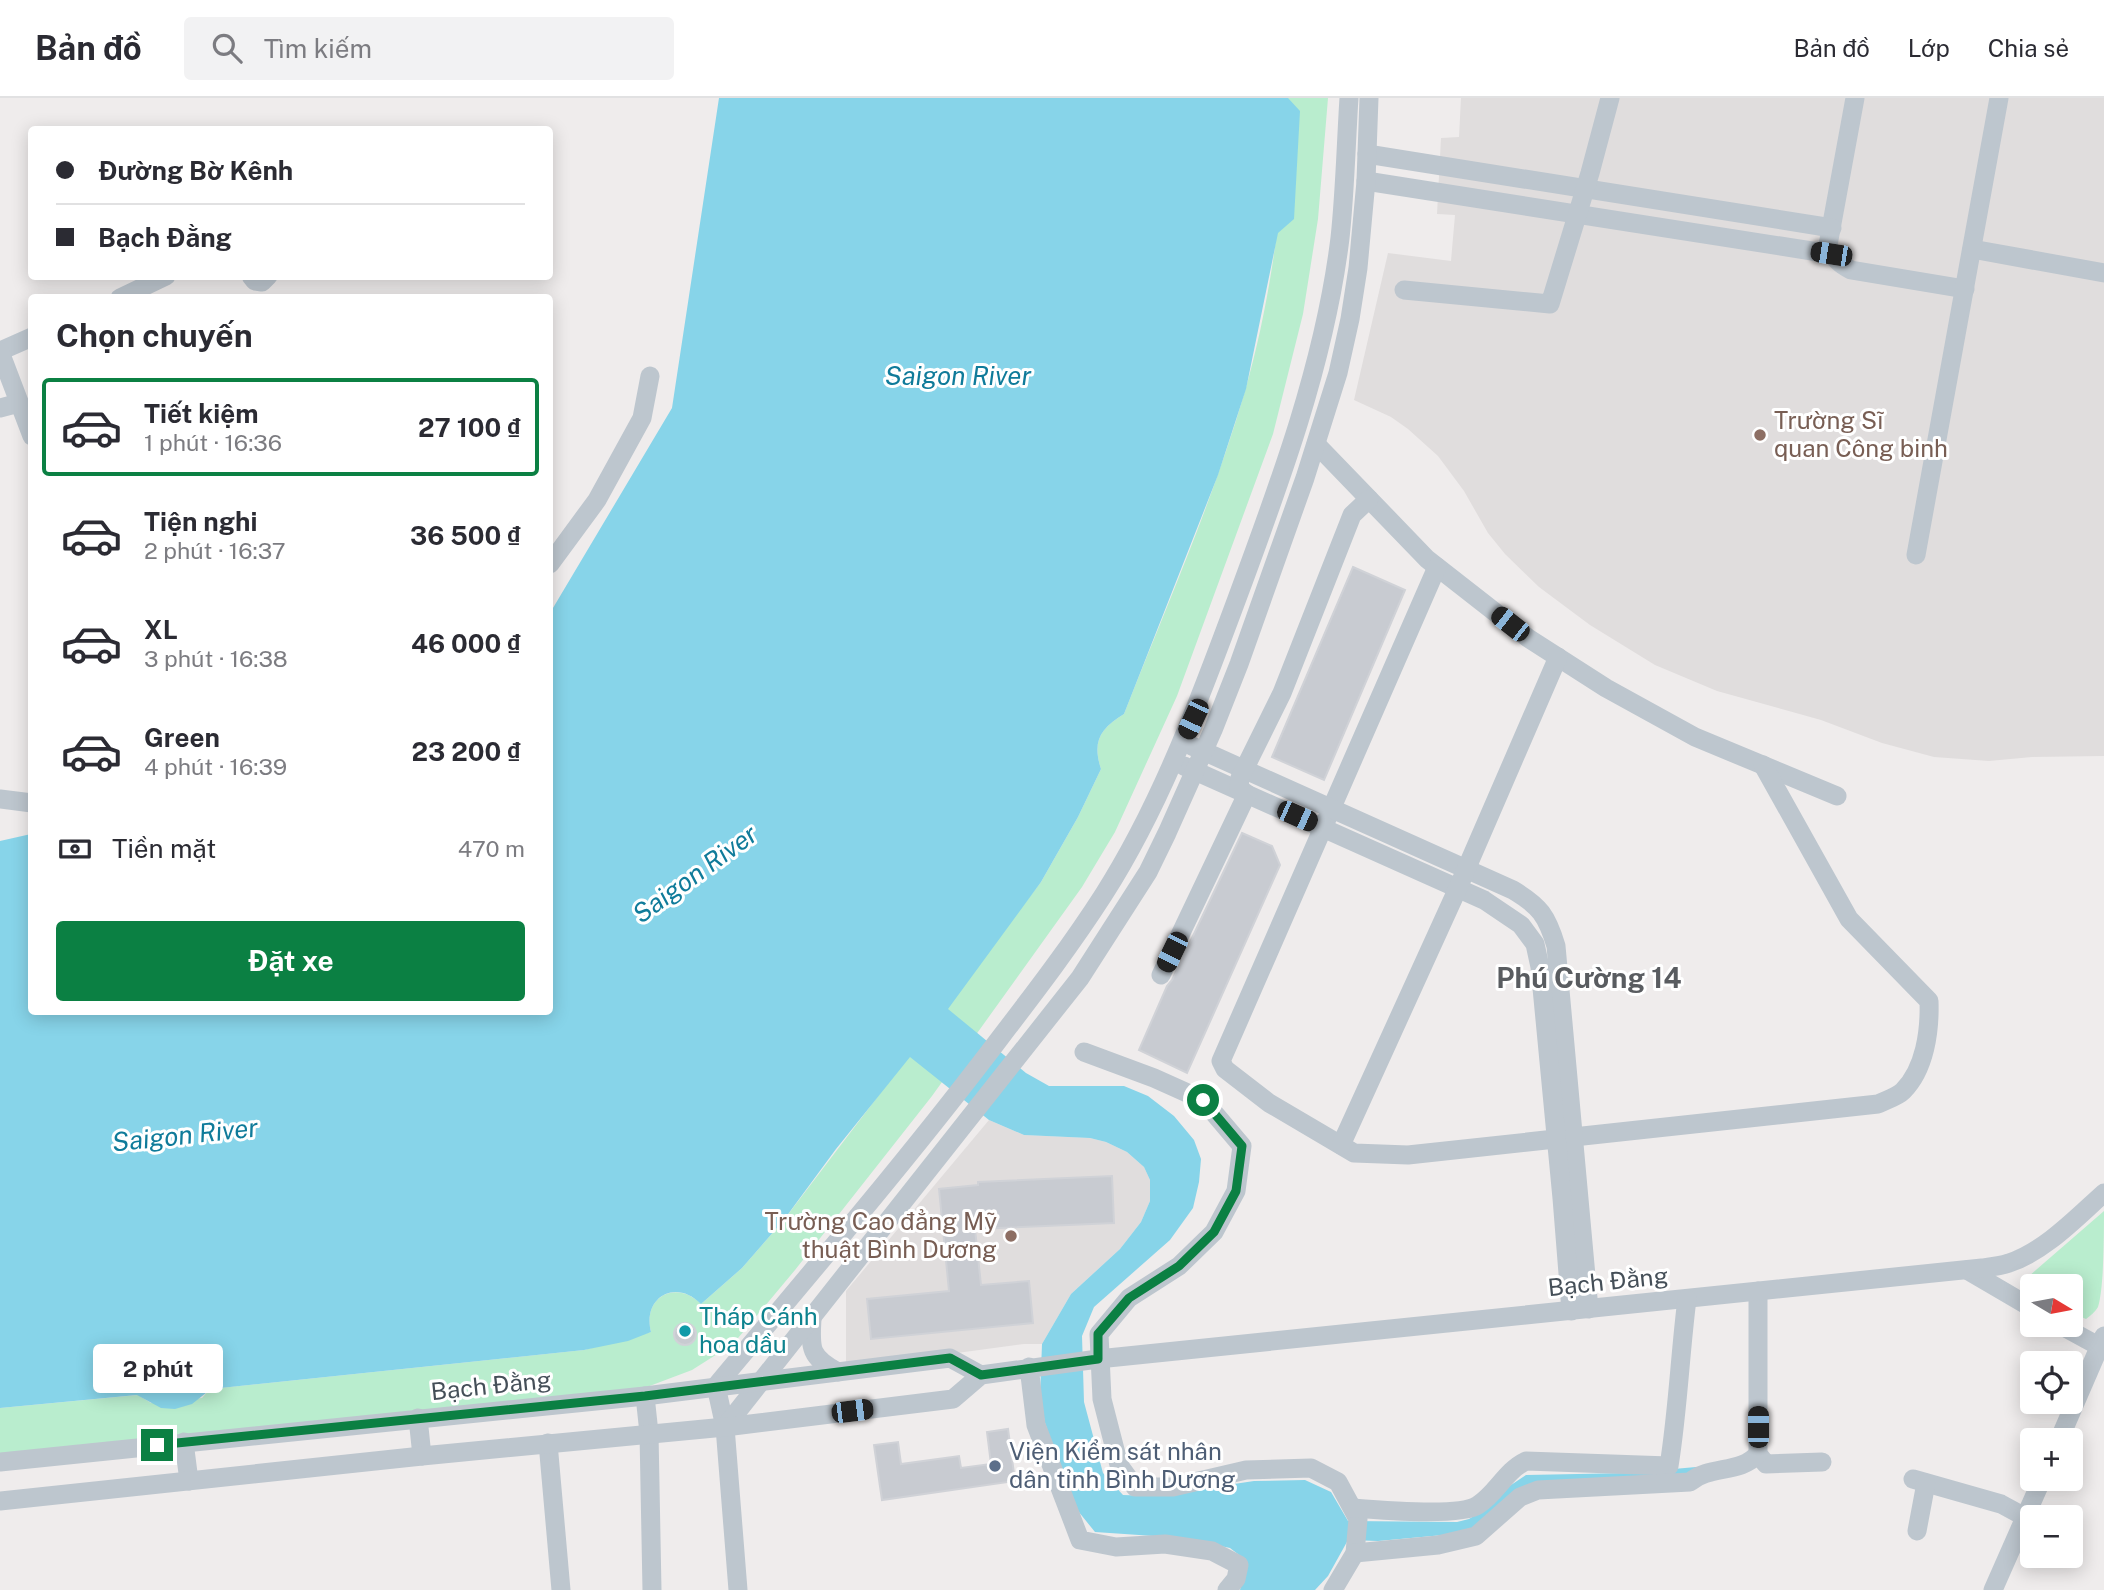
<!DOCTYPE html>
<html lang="vi">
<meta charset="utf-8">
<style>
body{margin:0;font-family:"Public Sans",sans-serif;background:#f2f2f3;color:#2b2b33;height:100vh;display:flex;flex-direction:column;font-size:26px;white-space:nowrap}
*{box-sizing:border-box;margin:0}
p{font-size:23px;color:#7c7c81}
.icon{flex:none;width:38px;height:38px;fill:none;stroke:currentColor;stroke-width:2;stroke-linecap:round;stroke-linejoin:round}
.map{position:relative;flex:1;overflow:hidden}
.sheet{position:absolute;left:28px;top:196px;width:525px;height:721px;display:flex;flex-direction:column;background:#fff;border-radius:7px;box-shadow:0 4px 18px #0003}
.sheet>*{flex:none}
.top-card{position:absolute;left:28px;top:28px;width:525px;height:154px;border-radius:7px;box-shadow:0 4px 18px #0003;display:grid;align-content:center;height:154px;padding:0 28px;background:#fff}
.needle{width:46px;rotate:100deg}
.buttons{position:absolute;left:2020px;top:1176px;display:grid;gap:14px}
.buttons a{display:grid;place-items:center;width:63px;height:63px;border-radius:7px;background:#fff;box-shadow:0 4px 18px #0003;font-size:35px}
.end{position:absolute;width:32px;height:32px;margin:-16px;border:9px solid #0b8043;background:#fff;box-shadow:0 0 0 4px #fff}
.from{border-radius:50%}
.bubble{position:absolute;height:49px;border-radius:7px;background:#fff;box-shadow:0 4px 18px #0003;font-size:23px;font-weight:700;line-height:49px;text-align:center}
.car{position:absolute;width:21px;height:42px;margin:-21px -10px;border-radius:9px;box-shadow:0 0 5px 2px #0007;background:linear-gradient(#222 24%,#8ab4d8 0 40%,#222 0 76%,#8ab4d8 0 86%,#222 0)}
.top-card b{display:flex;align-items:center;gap:24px;height:66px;font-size:26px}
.top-card b+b{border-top:2px solid #e1e1e2}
.top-card i{width:18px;height:18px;background:#2b2b33}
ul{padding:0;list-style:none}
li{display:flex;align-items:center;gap:21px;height:98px;margin:0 14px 10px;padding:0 14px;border:4px solid transparent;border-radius:7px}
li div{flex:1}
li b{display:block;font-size:26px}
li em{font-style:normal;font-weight:700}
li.on{border-color:#0b8043}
li>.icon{width:63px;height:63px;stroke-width:1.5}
h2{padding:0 28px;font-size:32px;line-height:84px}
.pay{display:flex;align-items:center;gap:18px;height:77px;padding:0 28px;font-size:26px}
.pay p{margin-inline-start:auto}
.action{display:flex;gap:14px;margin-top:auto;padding:14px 28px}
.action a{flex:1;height:80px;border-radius:7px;background:#0b8043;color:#fff;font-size:28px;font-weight:700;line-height:80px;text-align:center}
header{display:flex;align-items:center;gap:42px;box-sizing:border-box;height:98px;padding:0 35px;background:#fff;border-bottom:2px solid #e1e1e2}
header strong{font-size:33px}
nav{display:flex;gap:38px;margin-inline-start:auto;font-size:24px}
.search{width:490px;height:63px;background:#f2f2f3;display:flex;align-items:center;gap:18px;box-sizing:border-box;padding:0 24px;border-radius:7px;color:#7c7c81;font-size:26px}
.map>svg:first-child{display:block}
.education{fill:#e0dddd}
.green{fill:#b9edce}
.water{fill:#87d4e9}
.building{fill:#c8cbd1;stroke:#d0d2d7;stroke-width:2}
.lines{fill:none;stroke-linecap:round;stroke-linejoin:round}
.minor{stroke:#bdc6ce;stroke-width:19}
.route{stroke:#0b8043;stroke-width:9}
.education-dot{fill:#8d6e63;stroke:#fff;stroke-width:2.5}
.culture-dot{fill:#0f9aa8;stroke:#fff;stroke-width:2.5}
.service-dot{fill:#5c6f8a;stroke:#fff;stroke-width:2.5}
.labels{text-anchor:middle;stroke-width:6;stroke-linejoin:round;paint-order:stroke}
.education-label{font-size:24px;fill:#785e54;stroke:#fff;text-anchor:start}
.street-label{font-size:24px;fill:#454f58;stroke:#fff}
.culture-label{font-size:24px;fill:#0d838f;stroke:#fff;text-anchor:start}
.service-label{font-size:24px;fill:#4e5e75;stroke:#fff;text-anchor:start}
.water-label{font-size:26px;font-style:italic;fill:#0f7b9a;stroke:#fff}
.quarter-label{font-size:28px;font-weight:bold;fill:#595c60;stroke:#fff}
</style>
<header>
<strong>Bản đồ</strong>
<div class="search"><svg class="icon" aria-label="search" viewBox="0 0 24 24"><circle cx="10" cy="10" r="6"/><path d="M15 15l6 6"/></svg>Tìm kiếm</div>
<nav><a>Bản đồ</a><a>Lớp</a><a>Chia sẻ</a></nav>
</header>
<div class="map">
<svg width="2104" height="1492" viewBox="0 0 2104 1492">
<rect width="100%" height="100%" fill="#efecec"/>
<g class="education">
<polygon points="1461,0 2104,0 2104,658 2032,659 1989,663 1934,659 1882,645 1821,622 1717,593 1655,567 1590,527 1539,489 1505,456 1488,435 1464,393 1438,358 1408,331 1391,319 1354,302 1388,155 1451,163 1455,117 1437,116 1441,40 1459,39"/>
<polygon points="989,1022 1024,1037 1090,1040 1106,1044 1127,1054 1144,1069 1150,1082 1150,1103 1141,1124 1120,1151 1071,1196 1042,1246 1024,1246 846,1270 846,1193"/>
</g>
<g class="green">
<path d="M1288,0H1328L1318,121L1303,216L1273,336L1177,598L1115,734L1082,789L932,998L795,1172L733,1246L692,1272L639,1292L0,1356V1310L138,1297L151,1305L202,1300L210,1291L584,1252L651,1234C642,1199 676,1181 701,1206L742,1170L783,1123L1041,784L1078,719L1101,671C1092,643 1100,631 1124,616C1166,509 1213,403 1245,293C1272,199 1284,98 1288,0Z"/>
<path d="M2104,1113C2104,1135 2104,1191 2098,1209C2095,1214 2091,1217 2086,1221L2070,1214V1188H2032V1197L2030,1196L2026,1188L2029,1178Z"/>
</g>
<path class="water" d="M719,0H1288L1300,13L1294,121L1278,135L1246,291L1218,377L1124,616C1100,631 1092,643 1101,671L1078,719L1041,784L948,911L1026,975L1049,988H1124L1148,998L1174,1018L1194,1042L1201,1061L1199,1084L1193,1110L1170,1142L1094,1209L1082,1238L1084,1304L1103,1375L1123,1397L1154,1398L1254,1383L1305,1382L1331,1394L1348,1423L1457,1424L1469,1421L1480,1414L1505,1391L1526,1377L1629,1375L1696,1369L1698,1379L1537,1389L1476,1434L1378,1443L1348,1442L1328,1478L1315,1492H1240L1247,1463L1230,1450L1183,1440L1095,1434L1074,1408L1045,1325L1040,1299L1042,1246L1071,1196L1120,1151L1141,1124L1150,1103V1082L1144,1069L1127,1054L1106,1044L1090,1040L1024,1037L989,1022L910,959L836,1051L783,1123L742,1170L701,1206C676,1180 642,1199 651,1234L628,1243L584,1252L211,1291L192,1306L175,1311L161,1310L137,1297L0,1310V743L31,736L32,914H550V515L672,310Z"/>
<g class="building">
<polygon points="1353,469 1405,492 1324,682 1272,659"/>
<polygon points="1242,735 1272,748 1280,767 1187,975 1139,952 1167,888 1172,882"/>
<polygon points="1112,1078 1114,1125 975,1131 981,1187 1029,1183 1033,1225 871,1241 867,1201 949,1193 939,1091 978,1087 978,1084"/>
<circle cx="685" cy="1236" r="11"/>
<polygon points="1008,1331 1015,1383 882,1402 874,1347 898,1344 901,1366 959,1358 961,1370 991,1366 987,1334"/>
</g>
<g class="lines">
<g class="minor">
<path d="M1855,0L1828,147C1833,160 1839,166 1851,172L1965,191"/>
<polyline points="1367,56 1832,130"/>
<polyline points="1366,83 1831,156"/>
<polyline points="1972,151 2104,175"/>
<polyline points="251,178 255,183 262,184 268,178"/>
<polyline points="1404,192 1550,206 1590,75 1610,0"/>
<polyline points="120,200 166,178"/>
<polyline points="0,253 32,239"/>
<polyline points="0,254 32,338"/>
<polyline points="0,310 19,305"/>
<polyline points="1316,346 1427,461 1528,540 1606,590 1695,639 1837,698"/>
<polyline points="1916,457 1999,0"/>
<polyline points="550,466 597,402 642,320 650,278"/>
<path d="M1437,469L1221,963L1225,971L1269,1005L1354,1055L1408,1057L1878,1006C1886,1002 1897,999 1903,993C1925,971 1930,933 1929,903L1849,821L1763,667"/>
<path d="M1192,648L1513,792C1540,808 1547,818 1556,848L1589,1211"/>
<polyline points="1184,668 1484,802 1521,827 1535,846 1540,869 1562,1100 1571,1213"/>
<polyline points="0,701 32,705"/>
<polyline points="1161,877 1247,696 1239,690 1240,680 1282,595 1352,417 1369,401"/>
<polyline points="1084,954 1154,980 1203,1002 1242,1048 1236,1093 1214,1134 1179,1168 1129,1200 1099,1236 1102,1301 1119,1367 1135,1389 1173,1389 1246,1372 1311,1370 1338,1384 1358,1421 1355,1455 1333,1492"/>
<polyline points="1341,1047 1458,790 1558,559"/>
<polyline points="1967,1172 2032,1210"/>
<polyline points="1758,1193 1758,1356 1766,1366 1822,1364"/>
<path d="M812,1221C810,1251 810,1259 838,1274"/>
<polyline points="2060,1227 2104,1251"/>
<polyline points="1029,1269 1036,1327 1080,1442 1116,1449 1165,1446 1212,1453 1239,1467 1236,1481 1227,1492"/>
<path d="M716,1288C812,1173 910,1059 1000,940C1036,893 1072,846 1104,796C1158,711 1194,616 1229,522C1275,398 1324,271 1340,140C1345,94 1346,46 1349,0"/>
<polyline points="716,1288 725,1329 738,1492"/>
<polyline points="645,1298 649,1335 652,1492"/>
<polyline points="418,1320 422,1358"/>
<polyline points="725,1329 1080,880 1148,774 1167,735 1213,632 1239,566 1305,380 1338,275 1350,221 1358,170 1366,83 1369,0"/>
<polyline points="2059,1342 2104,1238"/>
<polyline points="184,1344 189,1383"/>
<polyline points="548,1345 561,1492"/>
<polyline points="0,1364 645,1298 950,1260 981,1277"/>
<polyline points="1913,1381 2001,1406 2025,1419"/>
<path d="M0,1403L422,1358L725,1329L953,1301L981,1277L1098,1261L1982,1170C1991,1169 2001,1168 2009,1165C2045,1153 2076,1120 2104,1095"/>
<path d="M1353,1410C1377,1412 1461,1419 1478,1407C1497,1395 1505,1373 1526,1363L1669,1368C1678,1312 1680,1256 1687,1201"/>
<polyline points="1917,1433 1926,1385"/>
<path d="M1355,1455L1438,1447L1476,1438L1520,1399L1538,1392L1690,1384C1710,1367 1740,1376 1758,1356"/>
<polyline points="1993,1492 2042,1381"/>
</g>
</g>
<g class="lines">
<polyline class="route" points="157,1347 645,1298 950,1260 981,1277 1098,1261 1098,1236 1129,1200 1179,1168 1214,1134 1236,1093 1242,1048 1203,1002"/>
</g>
<g class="education-dot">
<circle cx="1760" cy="337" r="7"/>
<circle cx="1011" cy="1138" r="7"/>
</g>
<circle class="culture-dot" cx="685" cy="1233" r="7"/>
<circle class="service-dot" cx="995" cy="1368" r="7"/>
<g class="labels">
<g class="education-label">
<text x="1774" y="331">Trường Sĩ<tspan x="1774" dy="28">quan Công binh</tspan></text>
<text x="997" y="1132" text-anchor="end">Trường Cao đẳng Mỹ<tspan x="997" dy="28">thuật Bình Dương</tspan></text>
</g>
<g class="street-label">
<text transform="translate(1608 1184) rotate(-6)" y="8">Bạch Đằng</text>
<text transform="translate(491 1288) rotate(-6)" y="8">Bạch Đằng</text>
</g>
<g class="culture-label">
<text x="699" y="1227">Tháp Cánh<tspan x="699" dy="28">hoa dầu</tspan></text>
</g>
<g class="service-label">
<text x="1009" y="1362">Viện Kiểm sát nhân<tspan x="1009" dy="28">dân tỉnh Bình Dương</tspan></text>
</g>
<g class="water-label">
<text x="958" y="287">Saigon River</text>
<text transform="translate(695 776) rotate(-36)" y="9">Saigon River</text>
<text transform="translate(185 1037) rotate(-6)" y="9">Saigon River</text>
</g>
<g class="quarter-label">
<text x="1589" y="890">Phú Cường 14</text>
</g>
</g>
</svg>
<div class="buttons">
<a><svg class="needle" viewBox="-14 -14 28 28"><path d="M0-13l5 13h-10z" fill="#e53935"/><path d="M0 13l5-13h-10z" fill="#7c7c81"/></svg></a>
<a><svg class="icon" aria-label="locate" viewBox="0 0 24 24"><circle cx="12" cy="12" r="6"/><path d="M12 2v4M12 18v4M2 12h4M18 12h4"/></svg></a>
<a>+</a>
<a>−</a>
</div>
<i class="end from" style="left:1203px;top:1002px"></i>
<i class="end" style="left:157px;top:1347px"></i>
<div class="bubble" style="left:93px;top:1246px;width:130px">2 phút</div>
<i class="car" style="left:1831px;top:156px;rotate:279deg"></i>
<i class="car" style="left:1510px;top:526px;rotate:308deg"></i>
<i class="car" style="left:1193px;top:621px;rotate:205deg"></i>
<i class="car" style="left:1297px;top:718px;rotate:114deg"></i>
<i class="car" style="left:1172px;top:854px;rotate:206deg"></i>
<i class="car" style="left:852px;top:1313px;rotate:83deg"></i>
<i class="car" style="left:1758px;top:1329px;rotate:0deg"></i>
<div class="top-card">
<b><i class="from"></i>Đường Bờ Kênh</b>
<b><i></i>Bạch Đằng</b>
</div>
<section class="sheet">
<h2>Chọn chuyến</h2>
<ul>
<li class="on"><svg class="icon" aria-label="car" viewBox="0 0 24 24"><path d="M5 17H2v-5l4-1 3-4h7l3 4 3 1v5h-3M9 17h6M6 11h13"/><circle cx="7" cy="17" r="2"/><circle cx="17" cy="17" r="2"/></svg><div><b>Tiết kiệm</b><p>1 phút · 16:36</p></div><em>27 100 ₫</em></li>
<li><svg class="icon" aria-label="car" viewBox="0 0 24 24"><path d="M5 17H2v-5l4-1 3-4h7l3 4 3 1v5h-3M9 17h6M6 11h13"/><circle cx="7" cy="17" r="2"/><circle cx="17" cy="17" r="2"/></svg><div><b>Tiện nghi</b><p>2 phút · 16:37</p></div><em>36 500 ₫</em></li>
<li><svg class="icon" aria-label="car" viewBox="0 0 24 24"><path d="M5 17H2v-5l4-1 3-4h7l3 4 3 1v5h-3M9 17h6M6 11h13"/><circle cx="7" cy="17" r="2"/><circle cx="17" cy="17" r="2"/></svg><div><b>XL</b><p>3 phút · 16:38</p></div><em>46 000 ₫</em></li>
<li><svg class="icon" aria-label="car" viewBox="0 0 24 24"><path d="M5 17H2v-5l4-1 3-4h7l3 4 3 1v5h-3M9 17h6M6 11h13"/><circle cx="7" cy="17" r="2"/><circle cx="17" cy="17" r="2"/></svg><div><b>Green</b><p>4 phút · 16:39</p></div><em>23 200 ₫</em></li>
</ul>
<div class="pay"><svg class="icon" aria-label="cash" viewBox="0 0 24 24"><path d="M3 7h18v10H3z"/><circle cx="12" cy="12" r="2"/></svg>Tiền mặt<p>470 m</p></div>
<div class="action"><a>Đặt xe</a></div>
</section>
</div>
